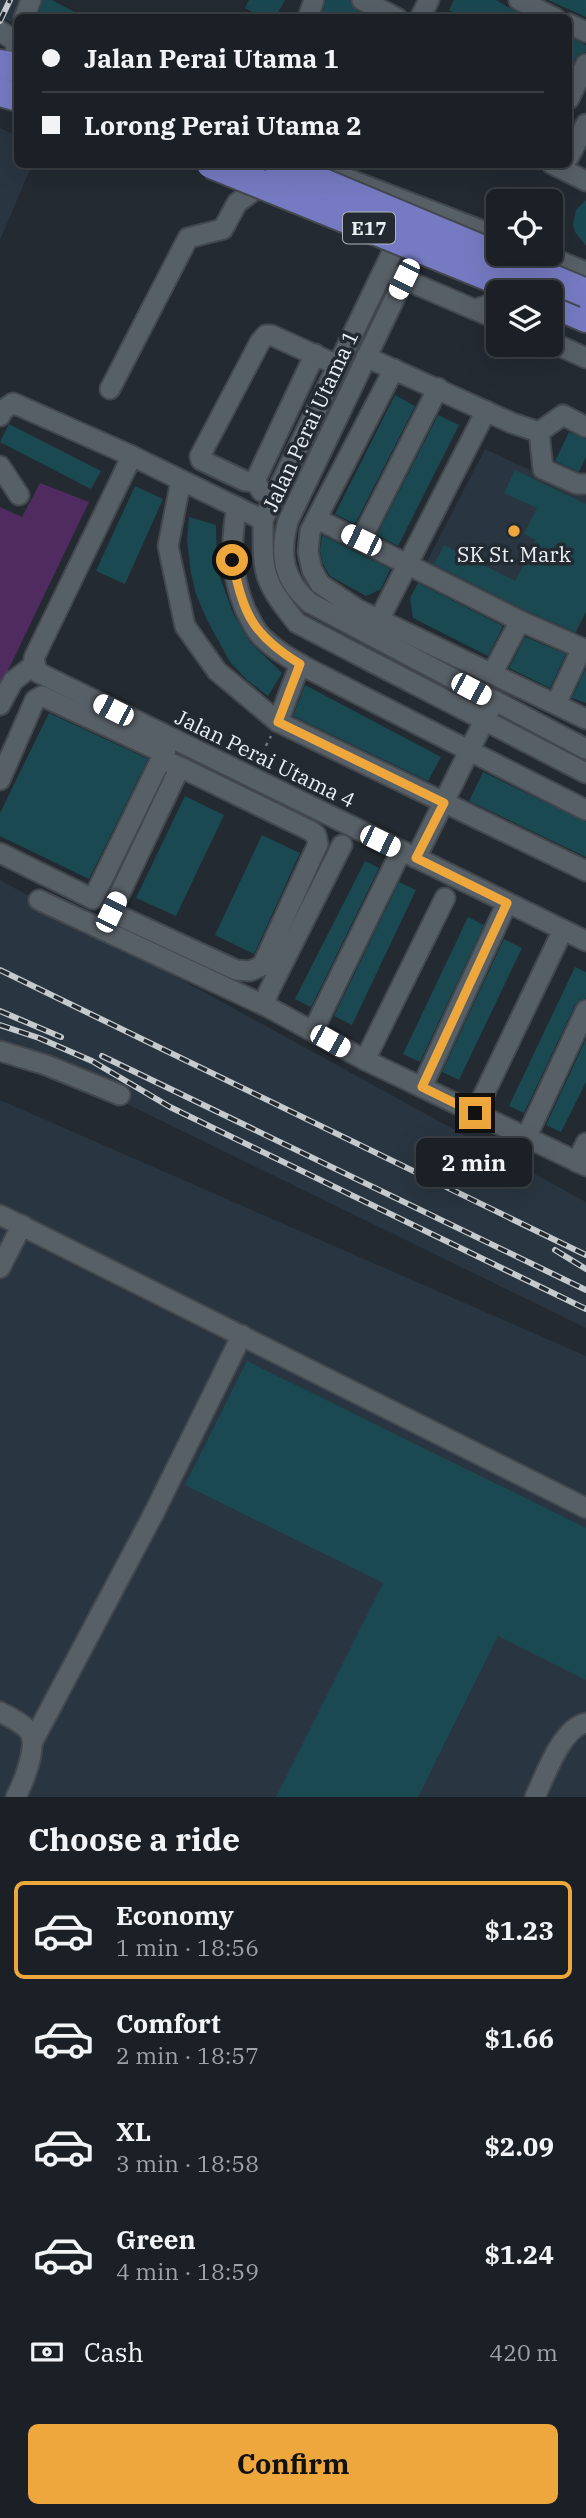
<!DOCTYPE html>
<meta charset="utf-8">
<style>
body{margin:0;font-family:"IBM Plex Serif",serif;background:#272d32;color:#f1f3f6;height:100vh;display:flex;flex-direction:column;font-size:26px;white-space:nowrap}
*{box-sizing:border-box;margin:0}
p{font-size:23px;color:#9fa3a7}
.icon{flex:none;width:38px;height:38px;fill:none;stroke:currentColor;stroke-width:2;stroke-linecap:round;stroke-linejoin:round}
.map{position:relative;height:1797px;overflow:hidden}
.side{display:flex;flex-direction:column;background:#1a2025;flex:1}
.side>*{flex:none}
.guide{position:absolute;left:14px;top:14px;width:558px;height:154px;border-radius:10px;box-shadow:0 7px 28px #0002,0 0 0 2px #383e42;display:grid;align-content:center;height:154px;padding:0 28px;background:#1a2025}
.tools{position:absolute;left:486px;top:189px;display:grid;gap:14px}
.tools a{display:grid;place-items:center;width:77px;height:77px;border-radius:10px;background:#1a2025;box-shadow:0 7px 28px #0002,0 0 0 2px #383e42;font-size:35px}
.end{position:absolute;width:32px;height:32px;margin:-16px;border:9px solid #eea73d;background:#111;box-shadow:0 0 0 4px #111}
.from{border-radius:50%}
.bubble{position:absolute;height:49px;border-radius:10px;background:#1a2025;box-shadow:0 7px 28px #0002,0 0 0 2px #383e42;font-size:23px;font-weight:800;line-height:49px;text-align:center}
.car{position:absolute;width:21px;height:42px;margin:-21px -10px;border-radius:9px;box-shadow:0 0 5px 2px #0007;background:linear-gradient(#fff 24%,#345 0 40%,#fff 0 76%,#345 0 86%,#fff 0)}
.guide b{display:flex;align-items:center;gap:24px;height:66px;font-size:26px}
.guide b+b{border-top:2px solid #383e42}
.guide i{width:18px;height:18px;background:#f1f3f6}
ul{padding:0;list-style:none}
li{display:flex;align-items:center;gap:21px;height:98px;margin:0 14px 10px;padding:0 14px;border:4px solid transparent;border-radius:10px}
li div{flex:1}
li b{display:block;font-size:26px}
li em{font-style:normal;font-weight:800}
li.active{border-color:#eea73d}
li>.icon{width:63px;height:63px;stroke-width:1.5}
h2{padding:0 28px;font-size:32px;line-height:84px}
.pay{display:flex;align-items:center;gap:18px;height:77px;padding:0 28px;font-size:26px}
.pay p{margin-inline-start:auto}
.action{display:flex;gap:14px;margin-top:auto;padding:14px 28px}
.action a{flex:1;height:80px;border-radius:10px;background:#eea73d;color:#111;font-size:28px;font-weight:800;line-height:80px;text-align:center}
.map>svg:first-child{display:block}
.built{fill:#293540}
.green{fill:#502b5f}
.building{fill:#1b4951}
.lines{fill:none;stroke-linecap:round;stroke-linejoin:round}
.minor-casing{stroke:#42484d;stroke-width:23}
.highway-casing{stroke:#42484d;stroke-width:32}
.path{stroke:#6f767b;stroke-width:2.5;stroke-dasharray:3.5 5;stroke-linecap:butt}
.minor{stroke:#586067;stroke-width:19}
.highway{stroke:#767ac2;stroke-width:28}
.rail-casing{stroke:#c4cace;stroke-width:6}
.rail{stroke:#232a31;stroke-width:3.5;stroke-dasharray:10;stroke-linecap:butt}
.highway-bridge-casing{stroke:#42484d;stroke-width:32;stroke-linecap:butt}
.highway-bridge{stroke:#767ac2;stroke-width:28}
.route{stroke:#eea73d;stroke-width:9}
.poi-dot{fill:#eea73d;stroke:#232a31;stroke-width:2.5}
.labels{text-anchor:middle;stroke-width:7;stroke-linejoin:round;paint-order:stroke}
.shield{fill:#232a31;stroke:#afb5ba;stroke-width:2}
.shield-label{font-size:19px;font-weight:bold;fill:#ebf0f4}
.street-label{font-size:21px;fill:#ebf0f4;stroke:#232a31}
.poi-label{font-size:21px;fill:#ebf0f4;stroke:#232a31}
</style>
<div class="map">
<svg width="586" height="1797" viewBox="0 0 586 1797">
<rect width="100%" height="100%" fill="#232a31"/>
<g class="built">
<polygon points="0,0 20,0 11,23 0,15"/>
<polygon points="0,128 17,136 18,164 32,165 0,240"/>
<polygon points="485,449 586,496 586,612 574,638 424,567"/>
<polygon points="0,880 586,1202 586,1328 129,1105 71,1063 0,1041"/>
<polygon points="0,1100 586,1356 586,1797 0,1797"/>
</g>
<polygon class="green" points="40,483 89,502 0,687 0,507 22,517"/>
<g class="building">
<polygon points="43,0 52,0 86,18 37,18"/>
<polygon points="249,0 285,0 275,18 263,18 245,8"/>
<polygon points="326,0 350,0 356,10 369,18 321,18"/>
<polygon points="454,0 496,0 527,18 463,18 449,10"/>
<polygon points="548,0 586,0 586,17"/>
<polygon points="569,37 586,45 586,52 579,54 569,70"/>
<polygon points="586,200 586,246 575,232 573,224 576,210"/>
<polygon points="395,395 415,406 355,524 335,514"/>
<polygon points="438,415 459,425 398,546 377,535"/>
<polygon points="9,424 101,471 91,489 0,442"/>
<polygon points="569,432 586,439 586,457 579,472 555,461"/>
<polygon points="515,470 586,504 586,612 575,632 525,610 434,564 444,545 515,581 536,540 524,534 537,508 504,493"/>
<polygon points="135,486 163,499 125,584 96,571"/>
<polygon points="189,517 216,525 217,569 233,613 250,642 282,673 268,696 247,680 230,662 207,620 196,594 191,573 187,540"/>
<polygon points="322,535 390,569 381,589 366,596 330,576 323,564 320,551"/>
<polygon points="418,583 503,626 488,656 413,618 410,598"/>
<polygon points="525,637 566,654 550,688 509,668"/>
<polygon points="586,668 586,703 572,698"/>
<polygon points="305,685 441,757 428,781 293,716"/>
<polygon points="49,713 148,759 89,879 0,836 0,813"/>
<polygon points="483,772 586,822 586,857 469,801"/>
<polygon points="185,796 224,815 176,916 136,898"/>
<polygon points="262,835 300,853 254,954 215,935"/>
<polygon points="365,861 379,868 311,1007 295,999"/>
<polygon points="399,882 416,890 352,1025 334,1016"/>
<polygon points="468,917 484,925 420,1062 403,1054"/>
<polygon points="504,939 522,948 459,1080 442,1072"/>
<polygon points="575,967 586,972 586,998 580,1000 575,1005 524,1113 509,1106"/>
<polygon points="586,1039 586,1082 561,1132 546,1125"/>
<polygon points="247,1361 586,1528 586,1680 498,1636 418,1797 276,1797 383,1583 185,1485"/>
</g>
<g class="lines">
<g class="minor-casing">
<g id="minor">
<polyline points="362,0 397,18"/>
<polyline points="519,0 555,18"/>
<polyline points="24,18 31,0"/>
<polyline points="308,18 314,0"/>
<polyline points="420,18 429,0"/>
<polyline points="569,24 586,32"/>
<polyline points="0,31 18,43"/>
<polyline points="18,35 14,58 18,62"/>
<polyline points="569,99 586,64"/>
<polyline points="569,157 586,124"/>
<polyline points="252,164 283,177"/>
<polyline points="552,164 586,181"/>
<polyline points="330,172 499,237"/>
<path d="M415,205L263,520C263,575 262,579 297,623L586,773"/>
<polyline points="542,254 586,272"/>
<polyline points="394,275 499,320"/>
<path d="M404,279L288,521C279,555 283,580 310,603L586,749"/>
<polyline points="475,309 486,306 499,298"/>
<polyline points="551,342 586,358"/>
<polyline points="366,357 512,423 539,432"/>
<polyline points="394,369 310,531 308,552 312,570 320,584 357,609 586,719"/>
<polyline points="110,389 188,238 223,229 237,203 269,179"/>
<polyline points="0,416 3,410 13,403 132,456 263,520"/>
<polyline points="586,427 563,415 539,432 543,469 577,484 586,484"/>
<polyline points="132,456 34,658 37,672 586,941"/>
<polyline points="0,466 19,495"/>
<polyline points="181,480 168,546 185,626 217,671 278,722 586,871"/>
<polyline points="256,482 245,481 201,460 200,456 260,342 266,335 271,335 337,365"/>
<polyline points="261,491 256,482 257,477 315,354"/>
<path d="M237,507C230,544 231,574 245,609C250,618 254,629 262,637C275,650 291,659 307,668L586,810"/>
<polyline points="317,519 520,621 586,650"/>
<polyline points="361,540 438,388"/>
<polyline points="380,618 486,411"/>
<polyline points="493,672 520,621"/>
<polyline points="91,704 85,716 164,753"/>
<polyline points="556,704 582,648"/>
<polyline points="0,705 13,681 35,664"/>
<polyline points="278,722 300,664"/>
<polyline points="161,759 180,767 311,831 316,835 318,844 262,966 250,971 236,970 111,912 180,767"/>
<polyline points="0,780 35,700 42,696 85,716"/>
<polyline points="342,845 268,993 266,1001 268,1007 365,1060 586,1166"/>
<polyline points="0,853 93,899 166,749"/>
<polyline points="416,858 490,709"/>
<polyline points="39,900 268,1007"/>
<polyline points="313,1031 401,851"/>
<polyline points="0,1051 46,1065 120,1095"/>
<polyline points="365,1060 445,898"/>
<polyline points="422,1087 507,903"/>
<polyline points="475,1113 563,930"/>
<polyline points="526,1138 586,1010"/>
<polyline points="577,1162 586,1143"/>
<polyline points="0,1215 586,1508"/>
<polyline points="0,1268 22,1225"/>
<path d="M0,1712C9,1717 21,1722 28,1730C40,1743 23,1783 16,1797"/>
<polyline points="33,1741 154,1513 242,1335"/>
<path d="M535,1797C545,1776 562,1727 586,1723"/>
</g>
</g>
<g class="highway-casing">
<g id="highway">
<polyline points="0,64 18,68"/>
<polyline points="0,92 18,97"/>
<polyline points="551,303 586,318"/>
</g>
</g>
<polyline class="path" points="258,761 271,736"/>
<use href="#minor" class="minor"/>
<use href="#highway" class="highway"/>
<g class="rail-casing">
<g id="rail">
<polyline points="0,21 10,0"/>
<polyline points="0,970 586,1255"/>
<polyline points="0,1011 61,1037"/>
<polyline points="0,1025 39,1038 92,1061 170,1107 586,1309"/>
<polyline points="102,1056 586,1290"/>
<polyline points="555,1250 586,1269"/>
</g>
</g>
<use href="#rail" class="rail"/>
<g class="highway-bridge-casing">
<g id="highway-bridge">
<polyline points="211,164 527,292"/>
<polyline points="278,164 586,293"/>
</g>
</g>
<use href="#highway-bridge" class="highway-bridge"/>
</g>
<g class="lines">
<path class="route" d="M232,560C244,614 251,634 300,664L278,722L444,803L416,858L507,903L422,1087L475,1113"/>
</g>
<circle class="poi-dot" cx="514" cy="531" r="7"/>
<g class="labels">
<rect class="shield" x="343" y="212.5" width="52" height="31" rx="5"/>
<g class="shield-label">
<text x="369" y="235">E17</text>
</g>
<g class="street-label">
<text transform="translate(311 421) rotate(-65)" y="7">Jalan Perai Utama 1</text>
<text transform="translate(265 759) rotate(26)" y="7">Jalan Perai Utama 4</text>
</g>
<g class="poi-label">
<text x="514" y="562">SK St. Mark</text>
</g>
</g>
</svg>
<div class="tools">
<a><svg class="icon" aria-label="locate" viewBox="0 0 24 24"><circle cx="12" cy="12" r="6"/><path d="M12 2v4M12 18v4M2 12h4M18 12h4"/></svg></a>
<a><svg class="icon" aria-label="layers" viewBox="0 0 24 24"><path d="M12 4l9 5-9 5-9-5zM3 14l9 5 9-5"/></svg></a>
</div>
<i class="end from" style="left:232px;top:560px"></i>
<i class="end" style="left:475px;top:1113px"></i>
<div class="bubble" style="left:416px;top:1138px;width:116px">2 min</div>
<i class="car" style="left:404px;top:279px;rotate:206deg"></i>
<i class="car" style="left:361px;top:540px;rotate:296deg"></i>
<i class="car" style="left:471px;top:689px;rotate:118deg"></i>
<i class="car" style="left:113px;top:710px;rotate:297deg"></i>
<i class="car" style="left:380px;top:841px;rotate:116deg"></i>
<i class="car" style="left:111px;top:912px;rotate:26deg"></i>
<i class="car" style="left:330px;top:1041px;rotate:119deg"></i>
<div class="guide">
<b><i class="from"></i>Jalan Perai Utama 1</b>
<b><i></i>Lorong Perai Utama 2</b>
</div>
</div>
<section class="side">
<h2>Choose a ride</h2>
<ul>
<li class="active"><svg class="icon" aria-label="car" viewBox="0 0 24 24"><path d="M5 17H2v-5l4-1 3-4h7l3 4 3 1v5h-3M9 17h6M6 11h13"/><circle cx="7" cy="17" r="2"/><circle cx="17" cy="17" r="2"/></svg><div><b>Economy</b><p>1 min · 18:56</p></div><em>$1.23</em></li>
<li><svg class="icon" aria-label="car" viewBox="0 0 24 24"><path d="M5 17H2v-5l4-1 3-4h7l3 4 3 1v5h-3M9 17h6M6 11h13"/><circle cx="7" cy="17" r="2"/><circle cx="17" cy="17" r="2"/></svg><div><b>Comfort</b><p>2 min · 18:57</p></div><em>$1.66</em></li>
<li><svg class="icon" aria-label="car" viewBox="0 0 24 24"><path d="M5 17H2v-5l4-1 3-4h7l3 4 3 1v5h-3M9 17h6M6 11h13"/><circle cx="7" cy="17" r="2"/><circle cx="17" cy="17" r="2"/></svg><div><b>XL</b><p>3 min · 18:58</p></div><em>$2.09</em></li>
<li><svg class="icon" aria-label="car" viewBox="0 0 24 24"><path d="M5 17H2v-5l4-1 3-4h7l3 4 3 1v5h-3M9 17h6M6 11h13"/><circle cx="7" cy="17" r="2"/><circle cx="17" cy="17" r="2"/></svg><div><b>Green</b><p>4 min · 18:59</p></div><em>$1.24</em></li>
</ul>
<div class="pay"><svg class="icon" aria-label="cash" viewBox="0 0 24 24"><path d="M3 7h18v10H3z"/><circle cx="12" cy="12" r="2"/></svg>Cash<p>420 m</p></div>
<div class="action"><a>Confirm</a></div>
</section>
